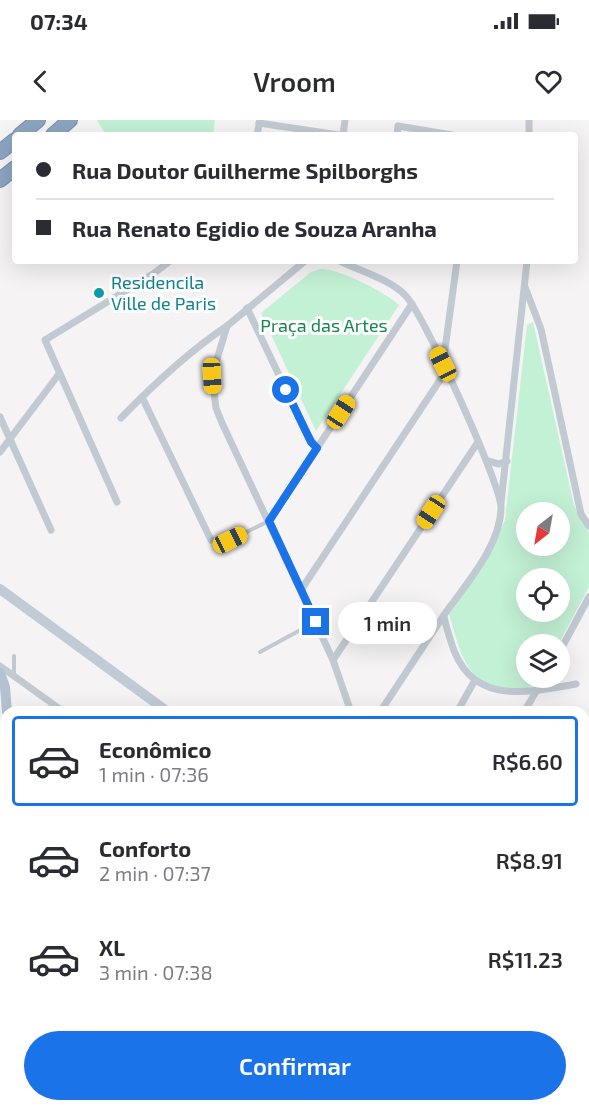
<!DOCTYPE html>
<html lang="pt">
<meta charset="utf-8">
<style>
body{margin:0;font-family:"Exo 2",sans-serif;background:#f2f2f3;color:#2b2b33;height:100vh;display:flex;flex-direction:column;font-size:22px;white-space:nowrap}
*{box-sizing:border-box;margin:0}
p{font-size:20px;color:#7c7c81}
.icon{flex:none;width:33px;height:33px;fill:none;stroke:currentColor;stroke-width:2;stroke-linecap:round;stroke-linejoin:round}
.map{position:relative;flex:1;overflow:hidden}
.panel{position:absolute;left:0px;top:586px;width:590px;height:406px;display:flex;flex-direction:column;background:#fff;border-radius:18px 18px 0 0;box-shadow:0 6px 24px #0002}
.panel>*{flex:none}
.guide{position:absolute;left:12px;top:12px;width:566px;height:132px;border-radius:6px;box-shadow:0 6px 24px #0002;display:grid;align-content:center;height:132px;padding:0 24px;background:#fff}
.needle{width:39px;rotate:211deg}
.tools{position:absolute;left:516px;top:382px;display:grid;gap:12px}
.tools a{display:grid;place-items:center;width:54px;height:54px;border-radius:50%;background:#fff;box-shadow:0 6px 24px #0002;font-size:30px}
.end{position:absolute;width:27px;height:27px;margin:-14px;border:8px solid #1a73e8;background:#fff;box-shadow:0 0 0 3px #fff}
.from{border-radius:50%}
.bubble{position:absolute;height:42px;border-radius:21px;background:#fff;box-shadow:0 6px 24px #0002;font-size:20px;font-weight:600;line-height:42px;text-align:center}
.car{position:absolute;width:18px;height:36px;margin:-18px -9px;border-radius:8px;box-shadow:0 0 4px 2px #0007;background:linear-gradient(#f5c518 24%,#345 0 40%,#f5c518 0 76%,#345 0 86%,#f5c518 0)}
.guide b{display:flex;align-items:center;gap:21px;height:57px;font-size:22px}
.guide b+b{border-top:2px solid #e1e1e2}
.guide i{width:15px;height:15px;background:#2b2b33}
ul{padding:10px 0 0;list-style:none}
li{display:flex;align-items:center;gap:18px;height:90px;margin:0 12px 9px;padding:0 12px;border:3px solid transparent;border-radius:6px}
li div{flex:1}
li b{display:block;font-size:22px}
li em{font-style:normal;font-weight:600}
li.current{border-color:#1a73e8}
li>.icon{width:54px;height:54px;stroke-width:1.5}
.action{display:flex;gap:12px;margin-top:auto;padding:12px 24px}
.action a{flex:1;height:69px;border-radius:36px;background:#1a73e8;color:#fff;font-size:24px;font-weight:600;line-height:69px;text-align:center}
.status{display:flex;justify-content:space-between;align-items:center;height:42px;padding:0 30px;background:#fff;direction:ltr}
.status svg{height:16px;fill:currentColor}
header{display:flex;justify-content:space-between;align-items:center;height:78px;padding:0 24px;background:#fff;font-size:27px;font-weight:600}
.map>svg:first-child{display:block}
.green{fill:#c3f1d5;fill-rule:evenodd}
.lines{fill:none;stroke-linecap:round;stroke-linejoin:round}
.highway-casing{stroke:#7690ad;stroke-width:16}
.lane{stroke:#c1cad2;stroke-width:4}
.street{stroke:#c1cad2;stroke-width:7}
.secondary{stroke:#c1cbd6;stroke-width:10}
.primary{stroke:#b3c2d1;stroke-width:10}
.highway{stroke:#8ba5c1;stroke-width:14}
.route{stroke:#1a73e8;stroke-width:8}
.culture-dot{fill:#0f9aa8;stroke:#fff;stroke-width:2}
.labels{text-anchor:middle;stroke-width:6;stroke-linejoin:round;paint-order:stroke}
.culture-label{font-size:18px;fill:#0d838f;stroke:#fff;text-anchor:start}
.park-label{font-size:18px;fill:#17864f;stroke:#fff}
</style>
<div class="status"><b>07:34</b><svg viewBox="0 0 49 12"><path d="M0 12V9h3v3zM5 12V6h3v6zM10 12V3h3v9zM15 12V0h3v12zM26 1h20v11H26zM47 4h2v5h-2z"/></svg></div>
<header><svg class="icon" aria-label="back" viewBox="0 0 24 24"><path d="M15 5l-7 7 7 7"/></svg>Vroom<svg class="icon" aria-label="heart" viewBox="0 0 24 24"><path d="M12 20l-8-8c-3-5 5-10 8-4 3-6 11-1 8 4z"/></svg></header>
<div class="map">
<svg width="589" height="992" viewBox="0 0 589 992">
<rect width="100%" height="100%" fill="#f5f3f3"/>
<g class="green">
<polygon points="97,0 215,0 213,15 106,15"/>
<path d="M321,149C340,149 385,172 399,185L316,311L261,193L311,152Z"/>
<path d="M533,202L574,385L589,413V467L558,525H526V558H539C531,570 523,570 510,569C463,563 461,532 449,494L486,442L505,400L527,205ZM526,393H560V426H526ZM526,459H560V492H526Z"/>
</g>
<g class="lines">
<g class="highway-casing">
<g id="highway">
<polyline points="20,15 38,0"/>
<polyline points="53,15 70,0"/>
<polyline points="0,32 15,20"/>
<polyline points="0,60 15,48"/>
</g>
</g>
<g class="lane">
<polyline points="230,420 267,402"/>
<polyline points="260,532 315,502"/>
<polyline points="14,536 14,556"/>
<polyline points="0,869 6,863"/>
</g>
<g class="street">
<polyline points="259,3 339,15"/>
<polyline points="257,15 260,0"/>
<polyline points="343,15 345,0"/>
<polyline points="397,15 398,6 452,15"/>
<polyline points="529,15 529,0"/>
<polyline points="305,141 227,206 212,256 216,288 222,303 333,540 351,592"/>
<path d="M340,141C360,151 389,159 405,175C423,192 500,362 501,387C501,426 465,465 444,495C445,505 449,514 451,522C470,586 525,573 576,564"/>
<polyline points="525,167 541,209 581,394 589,406"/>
<polyline points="247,188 306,312 317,328"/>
<polyline points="443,244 457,141"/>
<polyline points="142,277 211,420"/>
<polyline points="0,297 51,410"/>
<path d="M121,298C154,264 188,232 227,206"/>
<polyline points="0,332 59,254"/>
<polyline points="488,341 499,344 507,341"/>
<polyline points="117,382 45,220 153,154 170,141"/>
<polyline points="501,383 527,141"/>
<polyline points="269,401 412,184"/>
<polyline points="301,470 446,251"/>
<polyline points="560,531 589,477"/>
<polyline points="333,540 478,322"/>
<polyline points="0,546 64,592"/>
<polyline points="380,592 444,495"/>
<polyline points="457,592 475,560"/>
<polyline points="524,592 544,558"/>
<polyline points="584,832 589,829"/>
<polyline points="584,901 589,898"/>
<polyline points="0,921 6,924"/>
<polyline points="0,988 6,971"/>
<polyline points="71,992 74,987"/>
<polyline points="236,992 239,987"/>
<polyline points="304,992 307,987"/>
<polyline points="413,992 416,987"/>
</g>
<g class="secondary">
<polyline points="0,469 168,592"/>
<polyline points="584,688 589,678"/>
<polyline points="584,707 589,698"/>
<polyline points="584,779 586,766"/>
</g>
<g class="primary">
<polyline points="0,553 5,567 7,592"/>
<polyline points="0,665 6,611"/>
<polyline points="0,804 6,816"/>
<polyline points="0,834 6,843"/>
<polyline points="486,987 489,992"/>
<polyline points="505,987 507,992"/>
</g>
<use href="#highway" class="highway"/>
</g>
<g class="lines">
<polyline class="route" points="286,270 311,322 317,328 269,401 316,502"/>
</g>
<circle class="culture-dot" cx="99" cy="173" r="6"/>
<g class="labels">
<g class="culture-label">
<text x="111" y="169">Residencila<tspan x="111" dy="21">Ville de Paris</tspan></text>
</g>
<g class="park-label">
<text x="324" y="212">Praça das Artes</text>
</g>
</g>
</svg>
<div class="tools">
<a><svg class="needle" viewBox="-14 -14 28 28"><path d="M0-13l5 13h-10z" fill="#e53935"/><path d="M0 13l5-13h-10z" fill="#7c7c81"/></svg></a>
<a><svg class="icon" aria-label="locate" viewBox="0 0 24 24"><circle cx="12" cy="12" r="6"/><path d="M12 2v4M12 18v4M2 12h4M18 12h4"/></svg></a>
<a><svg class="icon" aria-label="layers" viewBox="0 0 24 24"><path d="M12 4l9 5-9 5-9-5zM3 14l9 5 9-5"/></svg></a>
</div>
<i class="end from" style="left:286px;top:270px"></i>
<i class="end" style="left:316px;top:502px"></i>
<div class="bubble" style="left:338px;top:482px;width:99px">1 min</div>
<i class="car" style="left:443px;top:244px;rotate:333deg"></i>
<i class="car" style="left:212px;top:256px;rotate:177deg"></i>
<i class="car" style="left:341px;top:292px;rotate:33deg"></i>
<i class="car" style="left:431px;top:392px;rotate:213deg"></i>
<i class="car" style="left:230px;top:420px;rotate:64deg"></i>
<div class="guide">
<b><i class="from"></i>Rua Doutor Guilherme Spilborghs</b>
<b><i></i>Rua Renato Egidio de Souza Aranha</b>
</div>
<section class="panel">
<ul>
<li class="current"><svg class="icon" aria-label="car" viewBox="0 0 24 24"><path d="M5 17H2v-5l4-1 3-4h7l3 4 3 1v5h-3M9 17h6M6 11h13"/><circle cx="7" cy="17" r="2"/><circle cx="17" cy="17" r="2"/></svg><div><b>Econômico</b><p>1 min · 07:36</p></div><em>R$6.60</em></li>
<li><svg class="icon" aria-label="car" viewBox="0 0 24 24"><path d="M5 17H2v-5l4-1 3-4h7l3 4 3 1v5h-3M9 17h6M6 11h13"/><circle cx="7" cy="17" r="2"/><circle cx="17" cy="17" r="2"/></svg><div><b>Conforto</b><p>2 min · 07:37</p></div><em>R$8.91</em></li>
<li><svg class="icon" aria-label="car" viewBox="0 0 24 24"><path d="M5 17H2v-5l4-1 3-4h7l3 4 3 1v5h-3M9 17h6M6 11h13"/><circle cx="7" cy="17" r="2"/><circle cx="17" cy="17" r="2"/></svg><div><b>XL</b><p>3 min · 07:38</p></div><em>R$11.23</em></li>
</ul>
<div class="action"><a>Confirmar</a></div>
</section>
</div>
